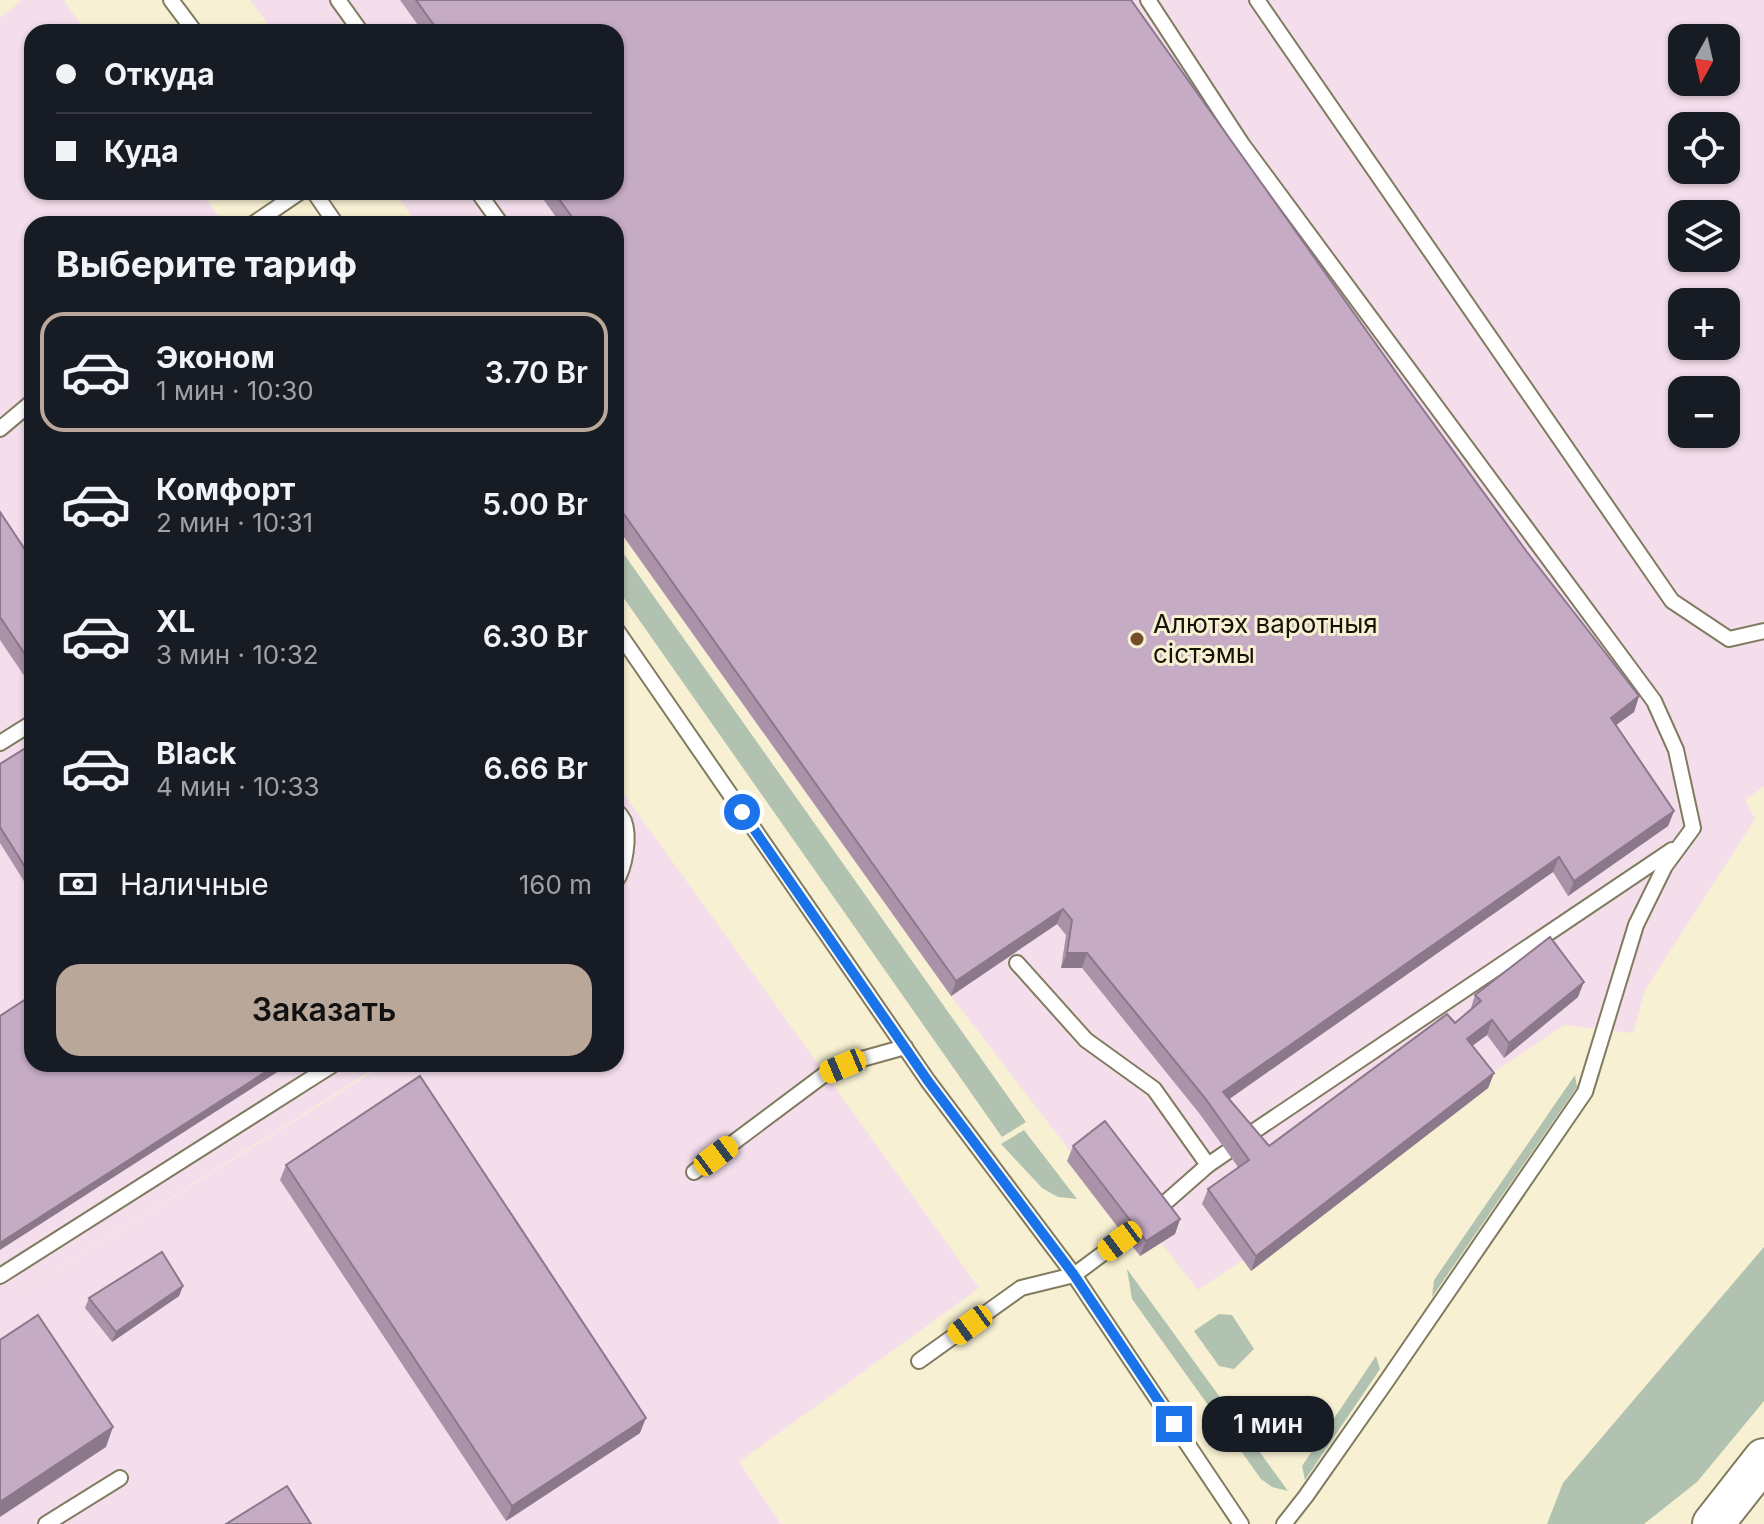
<!DOCTYPE html>
<html lang="ru">
<meta charset="utf-8">
<style>
body{margin:0;font-family:Inter,sans-serif;background:#242831;color:#f1f3f6;height:100vh;display:flex;flex-direction:column;font-size:30px;white-space:nowrap}
*{box-sizing:border-box;margin:0}
p{font-size:26px;color:#9ea1a6}
.icon{flex:none;width:44px;height:44px;fill:none;stroke:currentColor;stroke-width:2;stroke-linecap:round;stroke-linejoin:round}
.map{position:relative;flex:1;overflow:hidden}
.drawer{position:absolute;left:24px;top:216px;width:600px;height:856px;display:flex;flex-direction:column;background:#171b24;border-radius:24px;box-shadow:0 2px 6px #0004}
.drawer>*{flex:none}
.hud{position:absolute;left:24px;top:24px;width:600px;height:176px;border-radius:24px;box-shadow:0 2px 6px #0004;display:grid;align-content:center;height:176px;padding:0 32px;background:#171b24}
.needle{width:52px;rotate:188deg}
.controls{position:absolute;left:1668px;top:24px;display:grid;gap:16px}
.controls a{display:grid;place-items:center;width:72px;height:72px;border-radius:16px;background:#171b24;box-shadow:0 2px 6px #0004;font-size:40px}
.end{position:absolute;width:36px;height:36px;margin:-18px;border:10px solid #1a73e8;background:#fff;box-shadow:0 0 0 4px #fff}
.from{border-radius:50%}
.bubble{position:absolute;height:56px;border-radius:24px;background:#171b24;box-shadow:0 2px 6px #0004;font-size:26px;font-weight:600;line-height:56px;text-align:center}
.car{position:absolute;width:24px;height:48px;margin:-24px -12px;border-radius:10px;box-shadow:0 0 6px 2px #0007;background:linear-gradient(#f5c518 24%,#345 0 40%,#f5c518 0 76%,#345 0 86%,#f5c518 0)}
.hud b{display:flex;align-items:center;gap:28px;height:76px;font-size:30px}
.hud b+b{border-top:2px solid #363941}
.hud i{width:20px;height:20px;background:#f1f3f6}
ul{padding:0;list-style:none}
li{display:flex;align-items:center;gap:24px;height:120px;margin:0 16px 12px;padding:0 16px;border:4px solid transparent;border-radius:24px}
li div{flex:1}
li b{display:block;font-size:30px}
li em{font-style:normal;font-weight:600}
li.selected{border-color:#b9a89a}
li>.icon{width:72px;height:72px;stroke-width:1.5}
h2{padding:0 32px;font-size:36px;line-height:96px}
.pay{display:flex;align-items:center;gap:20px;height:88px;padding:0 32px;font-size:30px}
.pay p{margin-inline-start:auto}
.cta{display:flex;gap:16px;margin-top:auto;padding:16px 32px}
.cta a{flex:1;height:92px;border-radius:24px;background:#b9a89a;color:#111;font-size:32px;font-weight:600;line-height:92px;text-align:center}
.map>svg:first-child{display:block}
.industrial{fill:#f4deec;fill-rule:evenodd}
.green{fill:#b1c2b1}
.lines{fill:none;stroke-linecap:round;stroke-linejoin:round}
.lane-casing{stroke:#817b60;stroke-width:18}
.secondary-casing{stroke:#817b60;stroke-width:44}
.lane{stroke:#fff;stroke-width:14}
.secondary{stroke:#fff;stroke-width:40}
.wall{fill:#aa93a9}
.shaded-wall{fill:#8b788a}
.building{fill:#c6abc5;stroke:#8b788a;stroke-width:2}
.route{stroke:#1a73e8;stroke-width:10}
.poi-dot{fill:#744d2a;stroke:#f7f0d2;stroke-width:3}
.labels{text-anchor:middle;stroke-width:6;stroke-linejoin:round;paint-order:stroke}
.poi-label{font-size:26px;fill:#141107;stroke:#f7f0d2;text-anchor:start}
</style>
<div class="map">
<svg width="1764" height="1524" viewBox="0 0 1764 1524">
<rect width="100%" height="100%" fill="#f7f0d2"/>
<g class="industrial">
<polygon points="22,0 64,0 86,32 32,32 32,192 201,192 224,224 32,224 32,1064 382,1064 16,1296 385,1064 616,1064 616,783 979,1288 739,1462 781,1524 0,1524 0,18"/>
<path d="M250,0H1764V786L1745,800L1755,819L1645,990L1633,1033L1564,1025L1482,1080L1243,1260L1198,1290L1161,1243L1140,1256L1067,1161L1073,1155L951,996L616,526V224H418L394,192H616V32H274ZM1682,38H1726V82H1682ZM1682,126H1726V170H1682ZM1682,214H1726V258H1682ZM1682,302H1726V346H1682ZM1682,390H1726V434H1682Z"/>
</g>
<g class="green">
<polygon points="616,543 1026,1122 1002,1137 616,587"/>
<polygon points="1575,1075 1577,1087 1432,1297 1434,1280"/>
<polygon points="1024,1130 1077,1199 1058,1197 1042,1188 1001,1144"/>
<polygon points="1764,1247 1764,1401 1697,1482 1644,1524 1547,1524 1563,1483"/>
<polygon points="1127,1269 1288,1491 1272,1487 1261,1479 1132,1299"/>
<polygon points="1219,1314 1232,1315 1254,1349 1234,1369 1219,1366 1194,1331"/>
<polygon points="1376,1356 1380,1369 1305,1480 1302,1466"/>
</g>
<g class="lines">
<g class="lane-casing">
<g id="lane">
<polyline points="171,0 195,32"/>
<polyline points="338,0 361,32"/>
<polyline points="1148,0 1242,144 1654,701 1676,750 1693,828 1665,866 1636,925 1585,1092 1386,1382 1306,1496 1284,1524"/>
<polyline points="1257,0 1672,601 1729,639 1764,631"/>
<polyline points="314,192 336,224"/>
<polyline points="478,192 501,224"/>
<polyline points="253,224 300,192"/>
<polyline points="0,429 32,402"/>
<polyline points="616,629 928,1081 1074,1275 1241,1524"/>
<polyline points="0,743 32,723"/>
<path d="M616,810C619,813 622,817 624,821C630,836 625,868 616,881"/>
<polyline points="1017,963 1086,1040 1154,1089 1208,1165 1158,1209"/>
<polyline points="1244,1138 1672,850"/>
<polyline points="1208,1165 1227,1152"/>
<polyline points="694,1172 825,1074 862,1059 905,1047"/>
<polyline points="0,1276 334,1064"/>
<polyline points="919,1361 1021,1288 1074,1275 1125,1237"/>
<polyline points="46,1524 120,1478"/>
</g>
</g>
<g class="secondary-casing">
<polyline id="secondary" points="1713,1524 1764,1459"/>
</g>
<use href="#lane" class="lane"/>
<use href="#secondary" class="secondary"/>
</g>
<g class="wall">
<polygon points="400,0 1131,0 1403,382 1527,552 1639,696 1634,712 1616,725 1674,811 1668,826 1568,896 1553,872 1229,1099 1269,1146 1455,1023 1470,1011 1475,995 1578,997 1504,1058 1487,1035 1472,1046 1494,1073 1488,1088 1251,1271 1202,1204 1208,1189 1238,1167 1199,1113 1082,968 1061,968 1066,935 1057,924 951,996 616,526 616,224 561,224 538,192 616,192 616,32 423,32"/>
<polygon points="0,512 32,560 32,677 27,680 0,640"/>
<polygon points="32,744 32,894 0,843 0,764"/>
<polygon points="1073,1146 1180,1219 1175,1234 1140,1256 1067,1161"/>
<polygon points="286,1165 640,1433 506,1521 280,1180"/>
<polygon points="183,1286 179,1296 112,1342 85,1308 89,1298"/>
</g>
<g class="shaded-wall">
<polygon points="32,666 32,677 27,680"/>
<polygon points="1639,696 1634,712 1605,733 1611,718"/>
<polygon points="1674,811 1668,826 1568,896 1574,881"/>
<polygon points="1559,857 1553,872 1218,1107 1223,1092"/>
<polygon points="1063,909 1057,924 951,996 956,981"/>
<polygon points="1067,953 1087,953 1082,968 1061,968"/>
<polygon points="1584,982 1578,997 1504,1058 1509,1043"/>
<polygon points="1492,1020 1487,1035 1461,1054 1467,1039"/>
<polygon points="278,1064 290,1064 0,1250 0,1243"/>
<polygon points="1494,1073 1488,1088 1251,1271 1256,1256"/>
<polygon points="1180,1219 1175,1234 1140,1256 1146,1241"/>
<polygon points="183,1286 179,1296 112,1342 116,1332"/>
<polygon points="646,1418 640,1433 506,1521 512,1506"/>
<polygon points="113,1427 106,1447 0,1517 0,1502"/>
</g>
<g class="building">
<polygon points="416,0 1131,0 1403,382 1527,552 1639,696 1611,718 1674,811 1574,881 1559,857 1223,1092 1269,1146 1447,1014 1455,1023 1481,1001 1475,995 1550,937 1584,982 1509,1043 1492,1020 1467,1039 1494,1073 1256,1256 1208,1189 1249,1160 1205,1098 1087,953 1067,953 1072,920 1063,909 956,981 616,503 616,224 577,224 554,192 616,192 616,32 439,32"/>
<polygon points="0,512 32,560 32,665 0,617"/>
<polygon points="32,744 32,878 0,827 0,764"/>
<polygon points="32,995 32,1064 278,1064 0,1243 0,1016"/>
<polygon points="420,1076 646,1418 512,1506 286,1165"/>
<polygon points="1105,1121 1180,1219 1146,1241 1073,1146"/>
<polygon points="162,1252 183,1286 116,1332 89,1298"/>
<polygon points="38,1315 113,1427 0,1502 0,1340"/>
<polygon points="287,1486 311,1524 226,1524"/>
</g>
<g class="lines">
<polyline class="route" points="742,812 928,1081 1074,1275 1174,1424"/>
</g>
<circle class="poi-dot" cx="1137" cy="639" r="8"/>
<g class="labels">
<g class="poi-label">
<text x="1153" y="633">Алютэх варотныя<tspan x="1153" dy="30">сістэмы</tspan></text>
</g>
</g>
</svg>
<div class="controls">
<a><svg class="needle" viewBox="-14 -14 28 28"><path d="M0-13l5 13h-10z" fill="#e53935"/><path d="M0 13l5-13h-10z" fill="#9ea1a6"/></svg></a>
<a><svg class="icon" aria-label="locate" viewBox="0 0 24 24"><circle cx="12" cy="12" r="6"/><path d="M12 2v4M12 18v4M2 12h4M18 12h4"/></svg></a>
<a><svg class="icon" aria-label="layers" viewBox="0 0 24 24"><path d="M12 4l9 5-9 5-9-5zM3 14l9 5 9-5"/></svg></a>
<a>+</a>
<a>−</a>
</div>
<i class="end from" style="left:742px;top:812px"></i>
<i class="end" style="left:1174px;top:1424px"></i>
<div class="bubble" style="left:1202px;top:1396px;width:132px">1 мин</div>
<i class="car" style="left:843px;top:1066px;rotate:247deg"></i>
<i class="car" style="left:716px;top:1156px;rotate:53deg"></i>
<i class="car" style="left:1120px;top:1241px;rotate:233deg"></i>
<i class="car" style="left:970px;top:1325px;rotate:234deg"></i>
<div class="hud">
<b><i class="from"></i>Откуда</b>
<b><i></i>Куда</b>
</div>
<section class="drawer">
<h2>Выберите тариф</h2>
<ul>
<li class="selected"><svg class="icon" aria-label="car" viewBox="0 0 24 24"><path d="M5 17H2v-5l4-1 3-4h7l3 4 3 1v5h-3M9 17h6M6 11h13"/><circle cx="7" cy="17" r="2"/><circle cx="17" cy="17" r="2"/></svg><div><b>Эконом</b><p>1 мин · 10:30</p></div><em>3.70 Br</em></li>
<li><svg class="icon" aria-label="car" viewBox="0 0 24 24"><path d="M5 17H2v-5l4-1 3-4h7l3 4 3 1v5h-3M9 17h6M6 11h13"/><circle cx="7" cy="17" r="2"/><circle cx="17" cy="17" r="2"/></svg><div><b>Комфорт</b><p>2 мин · 10:31</p></div><em>5.00 Br</em></li>
<li><svg class="icon" aria-label="car" viewBox="0 0 24 24"><path d="M5 17H2v-5l4-1 3-4h7l3 4 3 1v5h-3M9 17h6M6 11h13"/><circle cx="7" cy="17" r="2"/><circle cx="17" cy="17" r="2"/></svg><div><b>XL</b><p>3 мин · 10:32</p></div><em>6.30 Br</em></li>
<li><svg class="icon" aria-label="car" viewBox="0 0 24 24"><path d="M5 17H2v-5l4-1 3-4h7l3 4 3 1v5h-3M9 17h6M6 11h13"/><circle cx="7" cy="17" r="2"/><circle cx="17" cy="17" r="2"/></svg><div><b>Black</b><p>4 мин · 10:33</p></div><em>6.66 Br</em></li>
</ul>
<div class="pay"><svg class="icon" aria-label="cash" viewBox="0 0 24 24"><path d="M3 7h18v10H3z"/><circle cx="12" cy="12" r="2"/></svg>Наличные<p>160 m</p></div>
<div class="cta"><a>Заказать</a></div>
</section>
</div>
